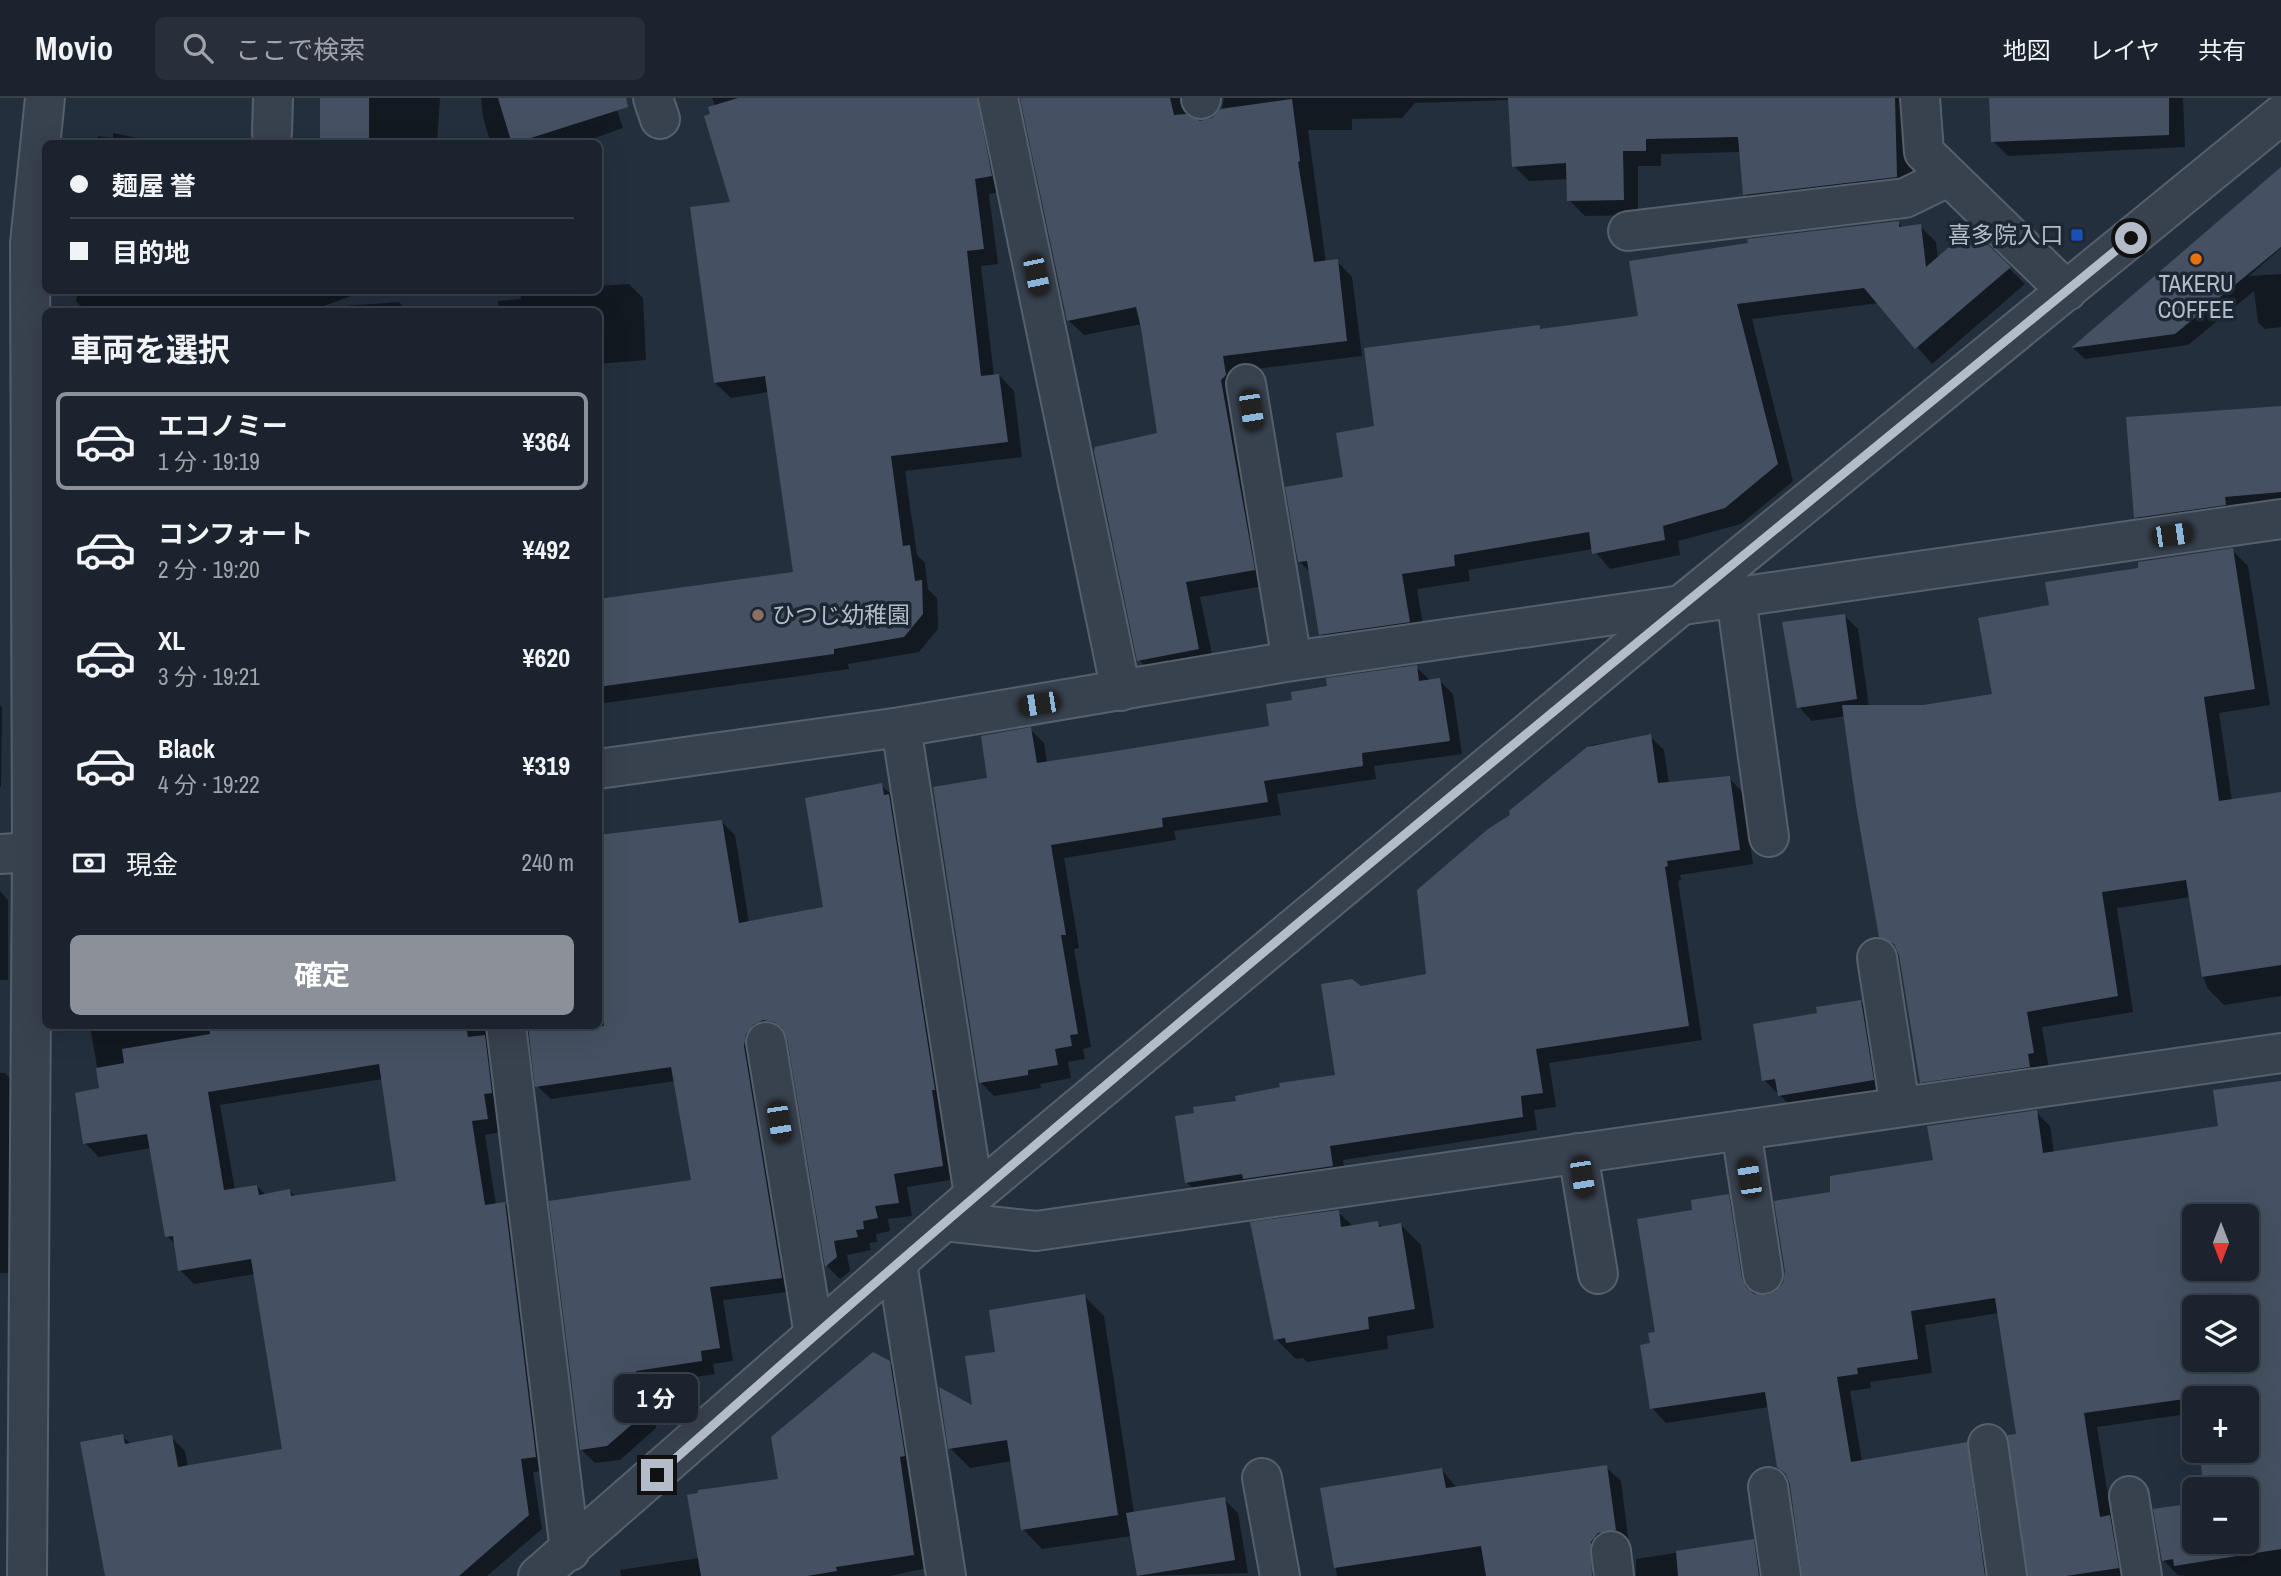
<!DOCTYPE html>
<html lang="ja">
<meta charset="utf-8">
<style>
body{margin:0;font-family:"Archivo Narrow","Noto Sans JP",sans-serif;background:#282f3a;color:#f1f3f6;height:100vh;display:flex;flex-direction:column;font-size:26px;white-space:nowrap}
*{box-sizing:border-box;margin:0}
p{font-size:23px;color:#a0a4aa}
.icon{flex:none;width:38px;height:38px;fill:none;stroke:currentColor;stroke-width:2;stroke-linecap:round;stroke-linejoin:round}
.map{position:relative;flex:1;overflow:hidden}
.sheet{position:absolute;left:42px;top:210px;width:560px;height:721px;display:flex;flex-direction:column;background:#1b232e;border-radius:10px;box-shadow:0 7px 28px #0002,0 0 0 2px #39404a}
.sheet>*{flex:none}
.hud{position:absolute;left:42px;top:42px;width:560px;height:154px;border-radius:10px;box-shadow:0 7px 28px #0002,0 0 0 2px #39404a;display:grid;align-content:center;height:154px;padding:0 28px;background:#1b232e}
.needle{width:46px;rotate:180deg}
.fabs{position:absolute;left:2182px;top:1106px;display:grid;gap:14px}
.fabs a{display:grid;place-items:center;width:77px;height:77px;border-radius:10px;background:#1b232e;box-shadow:0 7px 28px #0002,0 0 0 2px #39404a;font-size:35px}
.end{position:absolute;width:32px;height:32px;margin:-16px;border:9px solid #b4bcc9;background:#111;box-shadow:0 0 0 4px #111}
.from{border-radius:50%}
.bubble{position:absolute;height:49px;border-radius:10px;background:#1b232e;box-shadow:0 7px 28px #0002,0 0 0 2px #39404a;font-size:23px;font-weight:700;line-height:49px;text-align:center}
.car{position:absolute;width:21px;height:42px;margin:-21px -10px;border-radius:9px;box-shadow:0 0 5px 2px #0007;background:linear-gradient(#222 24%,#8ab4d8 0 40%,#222 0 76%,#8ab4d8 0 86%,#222 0)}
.hud b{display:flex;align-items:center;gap:24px;height:66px;font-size:26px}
.hud b+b{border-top:2px solid #39404a}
.hud i{width:18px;height:18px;background:#f1f3f6}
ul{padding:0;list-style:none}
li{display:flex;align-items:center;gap:21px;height:98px;margin:0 14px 10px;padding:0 14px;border:4px solid transparent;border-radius:10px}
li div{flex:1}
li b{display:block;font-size:26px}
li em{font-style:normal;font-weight:700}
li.active{border-color:#8c9099}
li>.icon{width:63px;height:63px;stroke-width:1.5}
h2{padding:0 28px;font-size:32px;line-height:84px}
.pay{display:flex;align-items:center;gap:18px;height:77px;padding:0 28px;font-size:26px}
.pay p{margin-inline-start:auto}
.button{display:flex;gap:14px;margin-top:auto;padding:14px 28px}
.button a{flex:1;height:80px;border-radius:10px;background:#8c9099;color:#fff;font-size:28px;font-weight:700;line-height:80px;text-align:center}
header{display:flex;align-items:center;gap:42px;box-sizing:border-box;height:98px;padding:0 35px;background:#1b232e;border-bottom:2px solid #39404a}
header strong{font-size:33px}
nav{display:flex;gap:38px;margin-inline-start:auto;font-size:24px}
.search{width:490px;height:63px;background:#282f3a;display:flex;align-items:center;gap:18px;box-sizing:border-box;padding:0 24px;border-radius:10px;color:#a0a4aa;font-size:26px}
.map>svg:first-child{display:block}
.shadow{fill:#0007;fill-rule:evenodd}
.building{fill:#455162;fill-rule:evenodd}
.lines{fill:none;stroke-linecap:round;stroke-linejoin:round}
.minor-casing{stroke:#565f6c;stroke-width:42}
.minor{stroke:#38414e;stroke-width:38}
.route{stroke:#b4bcc9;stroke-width:9}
.transit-dot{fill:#1a4fb4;stroke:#1d2633;stroke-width:2.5}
.food-dot{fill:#e8710a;stroke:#1d2633;stroke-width:2.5}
.education-dot{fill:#8d6e63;stroke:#1d2633;stroke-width:2.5}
.labels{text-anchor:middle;stroke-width:7;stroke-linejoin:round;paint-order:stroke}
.poi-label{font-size:23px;fill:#b4bcc9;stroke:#1d2633;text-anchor:end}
</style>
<header>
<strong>Movio</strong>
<div class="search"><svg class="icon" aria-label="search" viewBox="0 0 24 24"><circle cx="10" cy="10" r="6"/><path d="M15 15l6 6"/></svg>ここで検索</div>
<nav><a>地図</a><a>レイヤ</a><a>共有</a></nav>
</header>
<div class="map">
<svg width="2281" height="1478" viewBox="0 0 2281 1478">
<rect width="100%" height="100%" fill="#242f3e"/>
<g class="shadow">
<polygon points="322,0 440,0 437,46 322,46"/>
<polygon points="481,0 613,0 623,30 578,46 491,46 483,19"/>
<polygon points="712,0 998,0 1006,93 989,96 998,166 981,168 994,278 999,277 1014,293 1022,359 905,373 917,457 925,465 928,491 937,500 938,531 919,554 848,566 849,571 598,606 598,503 795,476 769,294 731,300 715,285 732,106 712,17 715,8"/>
<polygon points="1022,0 1202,0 1194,16 1196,23 1200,25 1213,21 1222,12 1224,0 1913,0 1912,94 1761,112 1745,96 1741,54 1661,56 1661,68 1638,68 1638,117 1585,118 1569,102 1568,81 1529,83 1514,68 1510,2 1415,5 1402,20 1352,21 1352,32 1308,32 1326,165 1337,163 1352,179 1362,258 1238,273 1269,487 1200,499 1214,566 1154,577 1139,562 1159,336 1142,226 1084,237 1068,222"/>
<polygon points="1991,0 2183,0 2185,49 2008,58 1993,43"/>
<polygon points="113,35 168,46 96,46 98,38 113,40"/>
<polygon points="2281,72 2281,150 2249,178 2281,176 2281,229 2265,231 2258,224 2254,193 2188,247 2085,261 2073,250"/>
<polygon points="1898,125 1903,130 1920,128 1936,144 1938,161 1971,133 2025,186 1932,266 1879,205 1752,221 1793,383 1741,426 1678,443 1680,457 1610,471 1593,451 1468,472 1470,483 1417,491 1425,539 1336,552 1321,536 1311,475 1299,463 1376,330 1539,229 1543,233 1640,220"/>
<polygon points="629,186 643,200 646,262 598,266 598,214 499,214 498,203 521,201 520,194 598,192 598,188"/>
<polygon points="71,192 368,192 318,210 399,204 408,214 86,214 76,203 77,198"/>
<polygon points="2281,309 2281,408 2149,433 2136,419"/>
<polygon points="2232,452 2248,468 2270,607 2219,615 2232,703 2281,696 2281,898 2224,907 2208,891 2203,878 2191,799 2117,810 2133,914 2042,929 2049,971 1938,1000 1921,984 1900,856 1880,838 1846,618 1812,623 1799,609 1844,517 1858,531 1869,609 1923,609 1995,597 2051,509 2140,471"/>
<polygon points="1416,569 1431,583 1439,582 1453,596 1462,656 1374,668 1376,681 1277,696 1281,717 1174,733 1176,742 1064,760 1079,850 1074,851 1091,949 1083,951 1085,961 1068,964 1071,980 1040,986 1041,990 994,998 980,984 989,682 1030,631 1044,645 1047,665 1270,629 1294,603"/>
<polygon points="0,607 2,609 1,689 0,689"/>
<polygon points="1650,638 1664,652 1669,686 1729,680 1743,695 1753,766 1680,777 1681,782 1678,783 1702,942 1549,965 1556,1009 1534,1012 1537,1032 1343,1062 1346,1082 1201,1098 1186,1084 1238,1004 1337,979 1361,890 1428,877 1512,713 1592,647"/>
<polygon points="881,687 895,700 956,1081 907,1089 912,1118 888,1121 890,1133 876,1136 877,1144 869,1145 871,1152 847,1157 850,1173 840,1181 827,1168 789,939 778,935 795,1193 723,1202 733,1263 713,1266 715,1276 649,1286 656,1330 620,1362 595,1365 581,1351 693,1083 675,983 551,1001 537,988 527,928 598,928 598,733 604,738 721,723 735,737 749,825 825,811"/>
<polygon points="0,793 8,802 8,882 0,882"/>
<polygon points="1861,904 1874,917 1886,995 1793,1010 1764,982 1819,916"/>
<path d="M90,928H504L501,1034L485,1037L496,1107L505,1106L518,1119L549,1372L533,1374L542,1431L487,1478H107L97,1437L122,1338L132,1347L171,1339L185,1353L188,1369L284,1352L255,1176L194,1186L180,1172L176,1147L167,1138L151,1050L99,1059L85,1045L101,992ZM383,981L398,1084L296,1099L290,1093L266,1097L257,1088L235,1092L220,1007Z"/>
<polygon points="0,975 5,975 19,989 11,1175 0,1175"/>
<path d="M2281,985V1478H2186L2178,1477L2163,1462L2155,1412L2194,1407V1444H2247V1391H2206L2201,1353H2247V1300H2194V1315L2097,1329L2112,1422L2124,1434L2131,1478H2038L1999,1215L1925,1227L1932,1275L1870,1284L1871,1290L1850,1293L1862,1364L1966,1346L1980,1361L1993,1474L1971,1478H1804L1791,1385L1769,1309L1666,1325L1652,1310V1246L1694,1113L1728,1098L1742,1112L1755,1196L1767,1199L1777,1195L1785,1185L1832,1096L1935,1063L2036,1014L2050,1028L2054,1055L2220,1029ZM2194,1118H2247V1171H2194ZM2194,1209H2247V1262H2194Z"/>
<polygon points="1338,1114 1354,1129 1377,1125 1382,1130 1401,1127 1421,1147 1434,1230 1387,1238 1388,1251 1307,1264 1303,1260 1296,1261 1276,1241"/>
<polygon points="1084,1198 1104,1218 1134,1415 1224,1401 1238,1415 1248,1475 1139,1478 1132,1438 1042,1451 1023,1431 1012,1363 970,1370 950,1350 975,1310 997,1255"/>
<polygon points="889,1265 903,1279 927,1470 890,1478 621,1478 620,1472 699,1460 780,1382"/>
<polygon points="1606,1369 1621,1383 1629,1446 1612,1450 1604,1478 1337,1478 1322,1391 1442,1372 1457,1390"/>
<polygon points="1753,1443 1767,1457 1771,1478 1636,1478 1636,1461"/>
</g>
<g class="building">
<rect x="320" y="0" width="49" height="46"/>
<polygon points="498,0 626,0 628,9 512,46"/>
<polygon points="738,0 977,0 992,78 975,81 984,151 967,153 981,278 999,276 1008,344 891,358 903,448 910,447 915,483 922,482 923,516 904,539 834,551 834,556 598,589 598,501 793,474 765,278 714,285 690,109 730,104 704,18 710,16 708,9"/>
<polygon points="1020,0 1170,0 1174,17 1186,16 1200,23 1212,20 1220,11 1292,1 1300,63 1298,64 1314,164 1338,161 1347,243 1223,258 1226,277 1221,282 1255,472 1186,484 1199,551 1137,563 1094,353 1095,349 1157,335 1141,230 1136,209 1067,223"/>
<polygon points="1508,0 1895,0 1897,79 1743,97 1738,39 1646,41 1646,53 1623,53 1624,102 1567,103 1566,65 1512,69"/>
<polygon points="1989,0 2169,0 2169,37 1991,44"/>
<polygon points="2281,69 2281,149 2175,236 2071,250"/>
<polygon points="1899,123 1899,129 1921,126 1926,169 1971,130 2011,169 1915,251 1864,190 1737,206 1778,366 1725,410 1663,428 1665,442 1592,456 1589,434 1454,457 1455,468 1402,476 1410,524 1319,537 1307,463 1298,464 1285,389 1343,379 1336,335 1374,328 1364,250 1540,227 1540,231 1638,218 1629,163 1748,145 1747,141"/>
<polygon points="2281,308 2281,394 2225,399 2226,407 2134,420 2126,319"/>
<polygon points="2233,450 2255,591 2204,599 2219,703 2281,694 2281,867 2202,879 2186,782 2102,794 2118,898 2027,914 2034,955 2028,956 2030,969 1920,985 1899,857 1894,846 1879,839 1856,708 1842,607 1923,607 1992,596 1978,520 2049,507 2045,484 2138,470 2138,464"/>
<polygon points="1845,516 1857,601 1797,610 1782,524"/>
<polygon points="1417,567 1419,583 1440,580 1450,643 1362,655 1363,668 1264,683 1268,704 1162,720 1163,729 1051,747 1066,837 1061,837 1078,936 1070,937 1072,948 1055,951 1058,967 1028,972 1028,977 979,985 933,689 987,680 981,638 1031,629 1037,665 1116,653 1269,628 1266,606 1292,602 1291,594 1327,588 1326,580"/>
<polygon points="1651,636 1658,685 1730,678 1740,752 1667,763 1668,768 1665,769 1689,928 1536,951 1543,995 1521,998 1523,1019 1330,1048 1333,1068 1243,1081 1242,1076 1185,1085 1175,1018 1194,1015 1193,1009 1236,1003 1235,998 1280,989 1279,985 1335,977 1321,886 1352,881 1361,888 1426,876 1417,792 1488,731 1510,717 1509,713 1587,649"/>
<polygon points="882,685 884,697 889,696 935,992 932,992 943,1068 894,1076 899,1105 875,1108 878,1120 863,1123 864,1131 856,1132 858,1139 834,1143 837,1159 825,1169 787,940 782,930 774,924 763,922 753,927 746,936 744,948 782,1180 710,1189 720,1250 701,1253 702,1263 636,1273 644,1316 607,1348 580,1352 549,1103 691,1082 671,969 535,989 528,929 604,928 598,895 598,737 722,722 739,825 823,809 805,700"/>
<polygon points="1861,902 1874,982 1778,998 1775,981 1762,983 1753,926 1817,915 1816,909"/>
<path d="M209,928H466L468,939L485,937L492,995L484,996L488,1021L472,1023L485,1107L505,1104L536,1359L521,1361L529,1417L459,1478H105L80,1344L123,1336L125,1346L172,1337L178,1369L282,1351L251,1161L178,1173L173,1138L165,1139L147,1036L83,1046L75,995L99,990L96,970L124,965L122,951L210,936ZM379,966L396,1083L291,1098L290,1091L259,1097L257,1087L224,1092L208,994Z"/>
<path d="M2281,983V1451L2174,1468L2173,1461L2162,1463L2153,1411L2194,1405V1444H2247V1391H2204L2199,1353H2247V1300H2194V1320L2192,1300L2084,1315L2100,1419L2110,1417L2119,1470L2066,1478H2028L2007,1337L2016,1336L1995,1200L1911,1213L1918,1261L1857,1270L1858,1276L1837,1279L1851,1364L1967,1344L1985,1478H1802L1790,1386L1786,1376L1777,1369L1765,1294L1650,1311L1640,1247L1650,1245L1648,1235L1655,1234L1637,1121L1692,1112L1691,1102L1729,1096L1742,1180L1746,1189L1754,1196L1767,1197L1776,1193L1783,1185L1785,1173L1774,1103L1830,1094V1078L1933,1062L1927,1028L2037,1012L2043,1055L2218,1028L2213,992ZM2194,1118H2247V1171H2194ZM2194,1209H2247V1262H2194Z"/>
<polygon points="1339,1112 1341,1129 1378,1123 1379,1129 1401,1125 1415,1211 1368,1219 1369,1231 1286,1245 1285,1240 1274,1242 1250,1124"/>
<polygon points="1085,1196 1118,1417 1021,1432 1007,1342 948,1351 939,1289 972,1307 965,1258 995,1254 989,1212"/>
<polygon points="873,1254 890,1263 905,1358 900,1359 914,1457 836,1469 837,1473 807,1478 701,1478 687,1397 698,1395 698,1392 778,1381 771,1339"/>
<polygon points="1607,1367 1616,1432 1598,1435 1591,1444 1592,1478 1486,1478 1481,1448 1334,1470 1320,1390 1442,1370 1446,1390"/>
<polygon points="1225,1399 1235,1462 1137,1478 1126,1415"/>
<polygon points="1754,1441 1759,1478 1678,1478 1676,1453"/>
</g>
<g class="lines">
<g class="minor-casing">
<g id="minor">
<polyline points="653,0 660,21"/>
<polyline points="998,0 1121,593"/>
<polyline points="1201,0 1201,1"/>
<polyline points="1920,0 1924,54 2067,193"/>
<polyline points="272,35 273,0"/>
<polyline points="1628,133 1905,100 1948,79"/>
<polyline points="1246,286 1292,563"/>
<polyline points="1736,499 1769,739"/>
<polyline points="901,629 974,1097"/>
<polyline points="598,671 901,629 1292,563 2281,421"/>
<polyline points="0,756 46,753"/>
<polyline points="1877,860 1900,1009"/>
<polyline points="506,928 570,1453"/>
<polyline points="766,944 814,1237"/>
<polyline points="1741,1032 1763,1176"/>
<polyline points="1578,1055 1598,1176"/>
<polyline points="944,1123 1036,1133 2281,955"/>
<polyline points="897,1165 946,1478"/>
<polyline points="1988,1346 2007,1478"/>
<polyline points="1262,1380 1280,1478"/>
<polyline points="1768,1389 1781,1478"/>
<polyline points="2129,1398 2142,1478"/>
<polyline points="1611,1453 1614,1478"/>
<polyline points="27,1478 32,755 30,145 45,0"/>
<polyline points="538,1478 974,1097 1680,508 2281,17"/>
</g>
</g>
<use href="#minor" class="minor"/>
</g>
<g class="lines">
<path class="route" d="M657,1377C1135,950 1635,547 2131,140"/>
</g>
<rect class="transit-dot" x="2070" y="130" width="14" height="14" rx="3.5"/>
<circle class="food-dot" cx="2196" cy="161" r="7"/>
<circle class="education-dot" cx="758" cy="517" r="7"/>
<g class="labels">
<g class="poi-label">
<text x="2063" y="145">喜多院入口</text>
<text x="2196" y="194" text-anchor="middle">TAKERU<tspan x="2196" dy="26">COFFEE</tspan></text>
<text x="772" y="525" text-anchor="start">ひつじ幼稚園</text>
</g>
</g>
</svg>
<div class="fabs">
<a><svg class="needle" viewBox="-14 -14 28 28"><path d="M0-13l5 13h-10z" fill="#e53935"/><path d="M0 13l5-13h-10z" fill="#a0a4aa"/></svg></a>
<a><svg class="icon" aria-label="layers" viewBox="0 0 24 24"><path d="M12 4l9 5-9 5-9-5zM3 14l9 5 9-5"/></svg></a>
<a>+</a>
<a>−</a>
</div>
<i class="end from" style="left:2131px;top:140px"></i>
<i class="end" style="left:657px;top:1377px"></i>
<div class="bubble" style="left:614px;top:1276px;width:84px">1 分</div>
<i class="car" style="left:1036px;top:177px;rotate:168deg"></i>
<i class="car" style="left:1251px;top:312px;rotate:171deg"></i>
<i class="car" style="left:2172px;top:437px;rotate:82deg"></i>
<i class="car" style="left:1039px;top:606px;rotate:261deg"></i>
<i class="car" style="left:779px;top:1024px;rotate:171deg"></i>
<i class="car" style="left:1582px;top:1079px;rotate:171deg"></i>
<i class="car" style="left:1749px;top:1080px;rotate:351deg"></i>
<div class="hud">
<b><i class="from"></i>麺屋 誉</b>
<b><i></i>目的地</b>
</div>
<section class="sheet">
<h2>車両を選択</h2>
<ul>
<li class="active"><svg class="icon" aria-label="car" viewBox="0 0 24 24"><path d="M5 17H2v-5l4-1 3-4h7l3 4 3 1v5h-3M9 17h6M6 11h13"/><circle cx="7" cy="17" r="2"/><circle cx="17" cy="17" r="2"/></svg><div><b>エコノミー</b><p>1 分 · 19:19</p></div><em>¥364</em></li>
<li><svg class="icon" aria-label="car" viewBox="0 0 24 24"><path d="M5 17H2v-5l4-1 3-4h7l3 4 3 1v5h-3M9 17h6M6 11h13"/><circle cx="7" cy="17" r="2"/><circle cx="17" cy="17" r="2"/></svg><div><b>コンフォート</b><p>2 分 · 19:20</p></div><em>¥492</em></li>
<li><svg class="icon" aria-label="car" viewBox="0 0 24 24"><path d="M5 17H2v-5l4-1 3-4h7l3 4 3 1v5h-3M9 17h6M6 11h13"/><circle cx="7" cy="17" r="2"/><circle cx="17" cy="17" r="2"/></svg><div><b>XL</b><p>3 分 · 19:21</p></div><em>¥620</em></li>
<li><svg class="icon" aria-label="car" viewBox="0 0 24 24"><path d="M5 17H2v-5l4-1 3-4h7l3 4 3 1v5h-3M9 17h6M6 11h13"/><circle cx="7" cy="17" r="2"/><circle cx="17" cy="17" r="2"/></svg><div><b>Black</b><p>4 分 · 19:22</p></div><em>¥319</em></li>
</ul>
<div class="pay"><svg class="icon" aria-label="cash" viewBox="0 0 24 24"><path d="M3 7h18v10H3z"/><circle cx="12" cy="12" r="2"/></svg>現金<p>240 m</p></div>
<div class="button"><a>確定</a></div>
</section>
</div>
